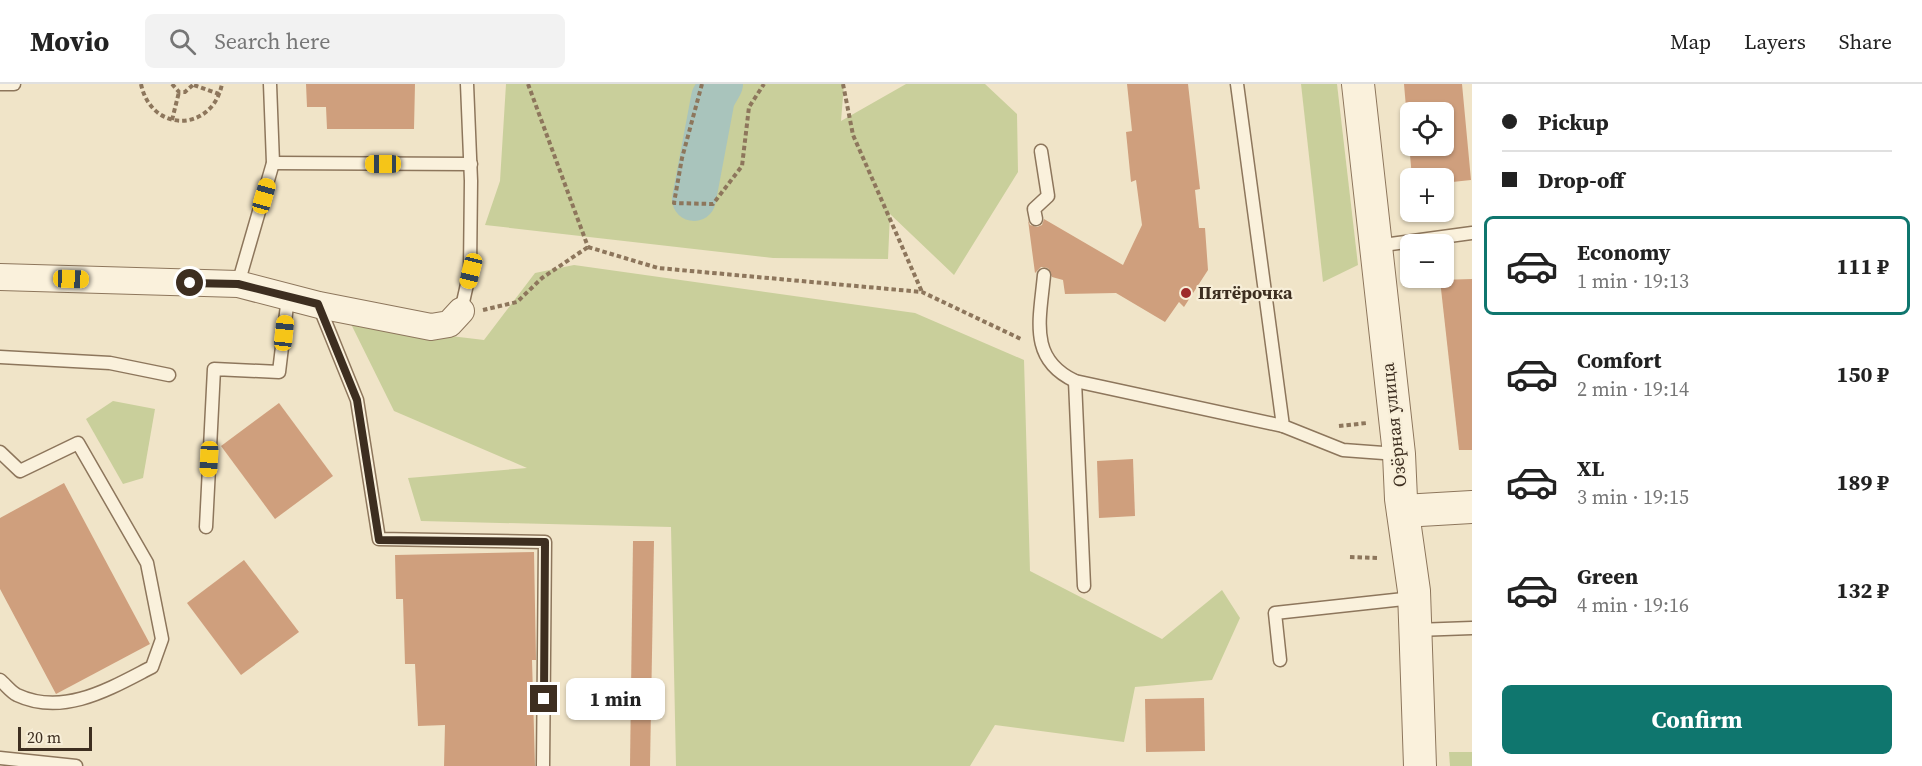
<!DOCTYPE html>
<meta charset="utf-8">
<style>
body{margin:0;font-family:"Source Serif 4",serif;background:#f2f2f2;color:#222;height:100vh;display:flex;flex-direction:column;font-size:22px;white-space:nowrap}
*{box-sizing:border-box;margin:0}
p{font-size:20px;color:#767676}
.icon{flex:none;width:33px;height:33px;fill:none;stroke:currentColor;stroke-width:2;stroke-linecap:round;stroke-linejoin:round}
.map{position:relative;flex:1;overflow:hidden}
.details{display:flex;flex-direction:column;background:#fff;width:450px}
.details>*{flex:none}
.hud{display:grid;align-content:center;height:132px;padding:0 30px;background:#fff}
.tools{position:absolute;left:1400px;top:18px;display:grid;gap:12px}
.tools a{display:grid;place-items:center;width:54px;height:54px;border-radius:9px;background:#fff;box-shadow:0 2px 4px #0004;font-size:30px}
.scale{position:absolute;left:18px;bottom:15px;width:74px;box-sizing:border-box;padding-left:6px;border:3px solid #3d2e20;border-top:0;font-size:16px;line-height:21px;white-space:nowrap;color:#3d2e20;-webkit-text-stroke:4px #f7eed8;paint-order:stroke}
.end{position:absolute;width:27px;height:27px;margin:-14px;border:8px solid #3d2e20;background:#fff;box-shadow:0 0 0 3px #fff}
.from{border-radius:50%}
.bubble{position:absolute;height:42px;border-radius:9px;background:#fff;box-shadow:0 2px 4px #0004;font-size:20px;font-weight:700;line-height:42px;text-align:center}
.car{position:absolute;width:18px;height:36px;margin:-18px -9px;border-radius:8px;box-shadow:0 0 4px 2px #0007;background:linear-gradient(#f5c518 24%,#345 0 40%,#f5c518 0 76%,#345 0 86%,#f5c518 0)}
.hud b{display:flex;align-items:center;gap:21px;height:57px;font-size:22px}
.hud b+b{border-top:2px solid #e0e0e0}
.hud i{width:15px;height:15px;background:#222}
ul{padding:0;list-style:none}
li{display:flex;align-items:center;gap:18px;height:99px;margin:0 12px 9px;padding:0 18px;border:3px solid transparent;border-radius:9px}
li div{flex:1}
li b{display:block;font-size:22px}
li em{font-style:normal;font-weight:700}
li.active{border-color:#0f766e}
li>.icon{width:54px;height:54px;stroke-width:1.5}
.cta{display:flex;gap:12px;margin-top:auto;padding:12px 30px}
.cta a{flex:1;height:69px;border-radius:9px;background:#0f766e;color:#fff;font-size:24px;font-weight:700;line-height:69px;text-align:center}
header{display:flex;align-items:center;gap:36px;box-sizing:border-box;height:84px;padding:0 30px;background:#fff;border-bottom:2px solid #e0e0e0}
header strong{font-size:28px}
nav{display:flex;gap:33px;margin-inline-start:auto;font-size:21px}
.search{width:420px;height:54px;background:#f2f2f2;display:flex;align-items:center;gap:15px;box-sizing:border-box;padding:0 21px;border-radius:9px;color:#767676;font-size:22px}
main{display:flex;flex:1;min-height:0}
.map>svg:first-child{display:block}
.green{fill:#c9cf9b}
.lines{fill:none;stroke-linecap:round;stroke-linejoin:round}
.river{stroke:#a9c4bc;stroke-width:44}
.building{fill:#cf9f7d;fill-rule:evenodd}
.service-casing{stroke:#8d765c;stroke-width:15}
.minor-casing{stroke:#8d765c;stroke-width:28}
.tertiary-casing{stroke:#8d765c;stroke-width:34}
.path{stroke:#8d765c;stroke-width:4;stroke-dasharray:4.5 3;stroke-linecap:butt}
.service{stroke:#faf1dc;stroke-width:12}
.minor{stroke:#faf1dc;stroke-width:26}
.tertiary{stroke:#faf1dc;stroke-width:32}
.route{stroke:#3d2e20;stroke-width:8}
.poi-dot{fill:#9e2a2b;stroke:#f7eed8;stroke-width:2}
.labels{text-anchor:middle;stroke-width:4.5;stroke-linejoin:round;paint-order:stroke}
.poi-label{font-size:18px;font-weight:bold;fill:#3d2e20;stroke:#f7eed8;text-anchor:start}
.street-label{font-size:18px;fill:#3d2e20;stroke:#f7eed8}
</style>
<header>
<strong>Movio</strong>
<div class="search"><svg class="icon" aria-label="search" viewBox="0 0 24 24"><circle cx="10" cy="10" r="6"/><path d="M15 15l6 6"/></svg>Search here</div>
<nav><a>Map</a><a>Layers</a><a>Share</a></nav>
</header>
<main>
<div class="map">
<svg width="1472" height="682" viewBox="0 0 1472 682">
<rect width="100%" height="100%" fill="#f0e4c8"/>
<g class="green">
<polygon points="506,0 844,0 841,37 906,0 985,0 1017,30 1018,88 954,191 890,130 888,175 773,174 485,141 500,97"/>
<polygon points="1301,0 1337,0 1358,181 1323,198"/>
<polygon points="574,181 915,229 1024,276 1030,487 1162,555 1222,506 1240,534 1212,596 1135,603 1124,658 995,641 970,682 676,682 671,443 421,437 408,394 527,384 394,327 351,240 484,256 535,189"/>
<polygon points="113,317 155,325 143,394 123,400 86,335"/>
<polygon points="1449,668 1472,668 1472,682 1450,682"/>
</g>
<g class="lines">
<polyline class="river" points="694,115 713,14 721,0"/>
</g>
<g class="building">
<polygon points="306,0 415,0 414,45 327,45 326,23 307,23"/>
<polygon points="1127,0 1188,0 1200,105 1195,106 1199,144 1205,144 1208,186 1184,223 1179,218 1165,238 1116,209 1065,210 1063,196 1052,193 1048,184 1041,183 1035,189 1028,136 1030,141 1037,143 1042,141 1044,135 1123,181 1142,141 1136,96 1131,98 1126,48 1132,47"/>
<path d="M1404,0H1462L1471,96L1443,99V94H1412ZM1410,28H1443V62H1410Z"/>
<polygon points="1472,195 1472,366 1459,366 1440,196"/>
<polygon points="279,319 333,392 275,435 221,362"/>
<polygon points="1133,375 1135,432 1099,434 1097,377"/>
<polygon points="64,399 150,560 56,610 0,505 0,434"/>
<polygon points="633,457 654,457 650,682 630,682"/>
<polygon points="534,468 536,576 532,576 535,682 444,682 445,641 418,642 415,580 405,580 403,515 396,515 395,471"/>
<polygon points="244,476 299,548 241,591 187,519"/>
<polygon points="1204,614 1205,667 1146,668 1145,615"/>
</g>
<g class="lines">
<g class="service-casing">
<g id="service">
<polyline points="0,0 14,0"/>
<polyline points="1237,0 1283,342 1343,366 1397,370"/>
<polyline points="273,79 471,80"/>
<polyline points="1036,135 1034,125 1048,112 1041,67"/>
<polyline points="1376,162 1472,149"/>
<path d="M1044,191C1040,235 1028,275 1075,297L1283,342"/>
<polyline points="238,200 273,79 270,0"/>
<polyline points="319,222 357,316 379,455 545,458 543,682"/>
<polyline points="461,227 470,187 471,97 467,0"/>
<polyline points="0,273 110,279 169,291"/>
<polyline points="1075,297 1084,502"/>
<path d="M0,368L20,387L78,359L147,479L162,555L152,583C111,604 64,633 17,611C11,608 5,600 0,596"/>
<polyline points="206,443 214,285 279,288 288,213"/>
<polyline points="1416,546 1472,544"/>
<polyline points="1280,576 1275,529 1413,514"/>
<polyline points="0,674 76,682"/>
</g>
</g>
<g class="minor-casing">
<polyline id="minor" points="0,193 238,200 319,221 431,243 449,240 461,227"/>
</g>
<g class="tertiary-casing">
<g id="tertiary">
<polyline points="1358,0 1399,370 1401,415 1414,507 1420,682"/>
<polyline points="1403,427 1472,423"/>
</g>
</g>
<g class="path">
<path d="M141,0C151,49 212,49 222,0"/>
<polyline points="172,0 179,8 185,8 194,0"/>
<polyline points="528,0 588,163"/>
<polyline points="702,0 682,74 674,119 713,120 742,82 749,23 764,0"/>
<polyline points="843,0 853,51 922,208"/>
<polyline points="194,1 219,10"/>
<polyline points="172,36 179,8"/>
<polyline points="588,163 658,184 922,208 1023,256"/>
<polyline points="483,226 517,218 542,194 588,163"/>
<polyline points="1339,342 1367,339"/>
<polyline points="1350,473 1378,474"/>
</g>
<use href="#service" class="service"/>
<use href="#minor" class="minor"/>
<use href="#tertiary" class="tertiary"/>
</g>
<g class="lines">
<polyline class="route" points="190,199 238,200 318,220 357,316 379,456 545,458 544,615"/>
</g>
<circle class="poi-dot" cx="1186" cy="209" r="6"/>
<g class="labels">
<g class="poi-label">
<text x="1198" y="215">Пятёрочка</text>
</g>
<g class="street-label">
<text transform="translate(1394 341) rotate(-96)" y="6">Озёрная улица</text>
</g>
</g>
</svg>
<div class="tools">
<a><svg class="icon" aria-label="locate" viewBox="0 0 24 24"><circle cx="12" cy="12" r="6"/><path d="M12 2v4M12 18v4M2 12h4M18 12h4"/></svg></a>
<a>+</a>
<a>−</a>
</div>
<div class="scale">20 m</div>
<i class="end from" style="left:190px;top:199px"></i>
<i class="end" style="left:544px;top:615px"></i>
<div class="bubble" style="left:566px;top:594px;width:99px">1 min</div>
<i class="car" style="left:383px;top:80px;rotate:270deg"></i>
<i class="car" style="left:264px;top:112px;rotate:16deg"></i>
<i class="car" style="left:471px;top:187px;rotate:194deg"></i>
<i class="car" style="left:71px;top:195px;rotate:92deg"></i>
<i class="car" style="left:284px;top:249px;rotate:6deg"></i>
<i class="car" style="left:209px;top:375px;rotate:183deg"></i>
</div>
<section class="details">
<div class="hud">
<b><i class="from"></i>Pickup</b>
<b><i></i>Drop-off</b>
</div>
<ul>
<li class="active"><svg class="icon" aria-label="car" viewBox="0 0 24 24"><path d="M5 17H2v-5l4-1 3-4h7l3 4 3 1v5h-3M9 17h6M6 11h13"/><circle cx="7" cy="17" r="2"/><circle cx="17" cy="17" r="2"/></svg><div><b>Economy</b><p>1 min · 19:13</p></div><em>111 ₽</em></li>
<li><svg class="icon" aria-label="car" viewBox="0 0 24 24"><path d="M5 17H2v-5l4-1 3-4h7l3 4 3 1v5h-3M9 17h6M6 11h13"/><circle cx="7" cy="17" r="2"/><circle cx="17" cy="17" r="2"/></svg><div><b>Comfort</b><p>2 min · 19:14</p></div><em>150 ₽</em></li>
<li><svg class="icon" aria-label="car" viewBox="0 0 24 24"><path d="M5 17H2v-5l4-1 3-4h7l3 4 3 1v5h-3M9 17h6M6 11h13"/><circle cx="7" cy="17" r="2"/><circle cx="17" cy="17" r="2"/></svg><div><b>XL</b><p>3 min · 19:15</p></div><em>189 ₽</em></li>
<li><svg class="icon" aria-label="car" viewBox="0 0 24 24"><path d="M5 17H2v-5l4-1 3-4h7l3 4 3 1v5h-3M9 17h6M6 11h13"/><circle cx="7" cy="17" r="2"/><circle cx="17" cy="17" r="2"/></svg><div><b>Green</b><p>4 min · 19:16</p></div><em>132 ₽</em></li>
</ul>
<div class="cta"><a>Confirm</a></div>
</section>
</main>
